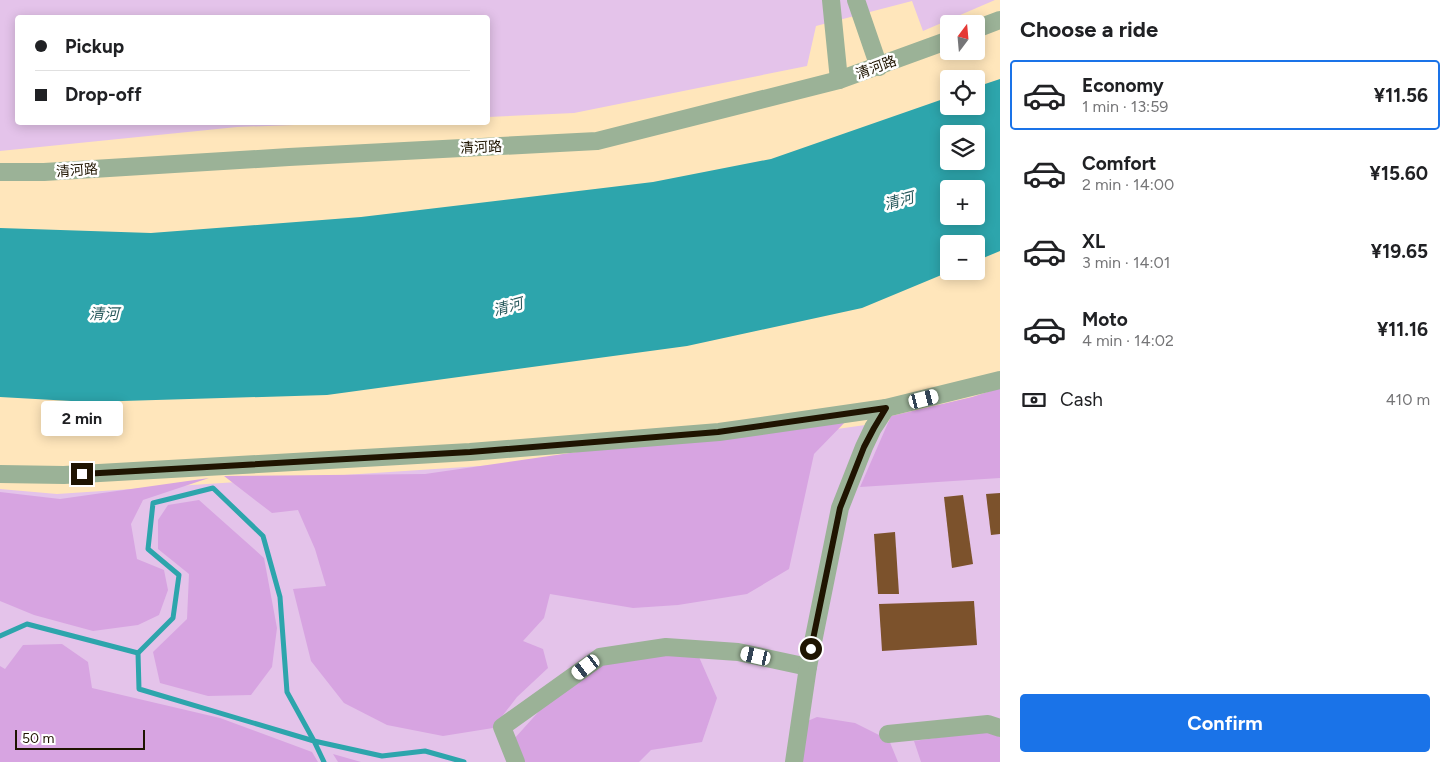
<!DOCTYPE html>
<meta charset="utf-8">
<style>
body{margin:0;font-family:Figtree,"Noto Sans SC",sans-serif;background:#f6f6f6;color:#202124;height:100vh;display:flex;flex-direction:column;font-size:19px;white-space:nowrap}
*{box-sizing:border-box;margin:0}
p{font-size:16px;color:#757577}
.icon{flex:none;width:28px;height:28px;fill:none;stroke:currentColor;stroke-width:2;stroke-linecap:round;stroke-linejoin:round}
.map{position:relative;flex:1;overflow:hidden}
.panel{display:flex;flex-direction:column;background:#fff;width:450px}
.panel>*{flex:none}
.top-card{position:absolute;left:15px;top:15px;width:475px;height:110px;border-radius:5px;box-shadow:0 2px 12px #0003;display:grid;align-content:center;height:110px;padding:0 20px;background:#fff}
.needle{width:32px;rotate:16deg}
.controls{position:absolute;left:940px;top:15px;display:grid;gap:10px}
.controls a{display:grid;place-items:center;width:45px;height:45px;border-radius:5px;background:#fff;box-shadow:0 2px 12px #0003;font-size:25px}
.scale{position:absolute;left:15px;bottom:12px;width:130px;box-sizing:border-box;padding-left:5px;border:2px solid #1f1401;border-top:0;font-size:14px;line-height:18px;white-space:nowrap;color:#1f1401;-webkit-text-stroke:4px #fff;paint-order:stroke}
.end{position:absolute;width:22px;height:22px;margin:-11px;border:6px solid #1f1401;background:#fff;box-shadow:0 0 0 2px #fff}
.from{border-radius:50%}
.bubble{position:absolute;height:35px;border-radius:5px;background:#fff;box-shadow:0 2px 12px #0003;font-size:16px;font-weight:700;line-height:35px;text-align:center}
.car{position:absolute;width:15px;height:30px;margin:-15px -8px;border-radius:6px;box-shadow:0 0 4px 1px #0007;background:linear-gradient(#fff 24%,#345 0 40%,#fff 0 76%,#345 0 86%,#fff 0)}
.top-card b{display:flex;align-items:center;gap:18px;height:48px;font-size:19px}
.top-card b+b{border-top:1px solid #e0e0e0}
.top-card i{width:12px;height:12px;background:#202124}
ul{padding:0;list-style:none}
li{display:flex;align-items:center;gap:15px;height:70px;margin:0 10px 8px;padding:0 10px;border:2px solid transparent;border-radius:5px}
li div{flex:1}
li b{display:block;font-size:19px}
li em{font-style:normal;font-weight:700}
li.selected{border-color:#1a73e8}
li>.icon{width:45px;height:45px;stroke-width:1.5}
h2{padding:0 20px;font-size:22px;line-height:60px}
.pay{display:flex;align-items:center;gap:12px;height:55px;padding:0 20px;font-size:19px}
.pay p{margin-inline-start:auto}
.button{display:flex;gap:10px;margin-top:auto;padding:10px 20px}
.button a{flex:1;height:58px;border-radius:5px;background:#1a73e8;color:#fff;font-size:20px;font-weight:700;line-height:58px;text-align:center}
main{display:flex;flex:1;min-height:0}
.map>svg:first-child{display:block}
.green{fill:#e4c3ea}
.forest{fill:#d7a4e1}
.water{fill:#2da5ac;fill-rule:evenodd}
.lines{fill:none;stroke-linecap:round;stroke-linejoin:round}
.stream{stroke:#2da5ac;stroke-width:5}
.building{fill:#7c522c}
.minor{stroke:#9bb297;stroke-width:18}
.route{stroke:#1f1401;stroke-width:6}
.labels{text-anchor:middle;stroke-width:5;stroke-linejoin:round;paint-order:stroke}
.street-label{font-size:14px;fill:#1f1401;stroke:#fff}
.water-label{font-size:15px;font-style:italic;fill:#2a5b5e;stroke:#fff}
</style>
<main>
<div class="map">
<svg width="1000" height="762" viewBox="0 0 1000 762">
<rect width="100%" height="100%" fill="#ffe6bb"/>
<g class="green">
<polygon points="0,0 995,0 923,31 912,1 816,26 807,66 574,113 488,117 488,18 18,18 18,122 348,123 237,127 0,151"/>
<polygon points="1000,396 1000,762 0,762 0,489 57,494 663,454 900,420"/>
</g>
<g class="forest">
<polygon points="1000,388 1000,478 860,487 891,416 972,397"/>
<polygon points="849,418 814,454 789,569 747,594 678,605 633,608 550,594 544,618 523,641 543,649 548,668 517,697 493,728 443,736 387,725 344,703 311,661 293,589 326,586 315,549 298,510 272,513 224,476 425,474 639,443"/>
<polygon points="209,478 143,500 131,524 137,559 164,570 168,590 159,615 138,625 93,631 34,615 0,601 0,492 60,499"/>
<polygon points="199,500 264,558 277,628 272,667 251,695 208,696 160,683 153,652 187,619 189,574 158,549 158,520 168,505"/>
<polygon points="62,644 88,662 92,688 220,718 312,752 318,762 0,762 0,666 5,669 23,645"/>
<polygon points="644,654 699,657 717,698 702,742 651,750 639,762 523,762 514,739 550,699 594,667"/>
<polygon points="817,717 855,723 889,740 898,762 797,762 803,723"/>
<polygon points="986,731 1000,737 1000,762 921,762 914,741"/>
<polygon points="333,754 361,762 338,762"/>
</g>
<path class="water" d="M1000,79V251L976,261V244H949V271H951L862,308L687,346L327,395L89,402L0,397V228L151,233L361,217L653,182L771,159L949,97V106H976V87ZM949,134H976V161H949ZM949,189H976V216H949Z"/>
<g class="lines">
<g class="stream">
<polyline points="0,636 27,624 138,653"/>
<polyline points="324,762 314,741 287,692 280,597 263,536 213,488 153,503 148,549 179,575 173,618 138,653 139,689 314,741 382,756 425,751 464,762"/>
</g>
</g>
<g class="building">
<polygon points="1000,493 1000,534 991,535 986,494"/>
<polygon points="963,495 973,564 952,568 944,497"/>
<polygon points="895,532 899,594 878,594 874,534"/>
<polygon points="974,601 977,645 882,651 879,604"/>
</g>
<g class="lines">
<g class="minor">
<polyline points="831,0 839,80"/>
<polyline points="856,0 879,67"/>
<polyline points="976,29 1000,20"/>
<polyline points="0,172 44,172 289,157 597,141 839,80 949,40"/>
<polyline points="0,474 64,475 470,452 719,432 886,408 1000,380"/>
<polyline points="888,734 988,724 1000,728"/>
<polyline points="516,762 502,727 600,657 666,647 738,652 808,667"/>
<polyline points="794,762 808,667 840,508 864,447 873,428 886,408"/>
</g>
</g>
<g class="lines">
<polyline class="route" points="82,474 470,452 718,432 886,408 874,428 864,447 840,508 811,649"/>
</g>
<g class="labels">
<g class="street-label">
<text transform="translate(876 67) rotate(-20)" y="5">清河路</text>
<text transform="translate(481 147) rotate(-3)" y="5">清河路</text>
<text transform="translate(77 170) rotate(-4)" y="5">清河路</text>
</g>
<g class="water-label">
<text transform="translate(899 201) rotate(-15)" y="5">清河</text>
<text transform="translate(508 307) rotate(-15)" y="5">清河</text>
<text x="104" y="319">清河</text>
</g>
</g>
</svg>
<div class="controls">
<a><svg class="needle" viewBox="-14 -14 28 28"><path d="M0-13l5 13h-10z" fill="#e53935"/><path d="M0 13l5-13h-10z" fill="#757577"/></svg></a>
<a><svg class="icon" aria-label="locate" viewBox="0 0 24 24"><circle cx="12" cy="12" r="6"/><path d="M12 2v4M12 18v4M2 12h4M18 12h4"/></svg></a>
<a><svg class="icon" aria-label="layers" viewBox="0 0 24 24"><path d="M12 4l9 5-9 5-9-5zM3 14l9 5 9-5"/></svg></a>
<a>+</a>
<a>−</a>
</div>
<div class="scale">50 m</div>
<i class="end from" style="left:811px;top:649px"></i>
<i class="end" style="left:82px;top:474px"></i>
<div class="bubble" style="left:41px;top:401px;width:82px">2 min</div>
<i class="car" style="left:924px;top:399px;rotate:76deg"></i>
<i class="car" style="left:756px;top:656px;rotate:283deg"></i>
<i class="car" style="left:586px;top:667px;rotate:233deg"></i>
<div class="top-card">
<b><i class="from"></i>Pickup</b>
<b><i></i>Drop-off</b>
</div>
</div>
<section class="panel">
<h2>Choose a ride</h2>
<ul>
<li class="selected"><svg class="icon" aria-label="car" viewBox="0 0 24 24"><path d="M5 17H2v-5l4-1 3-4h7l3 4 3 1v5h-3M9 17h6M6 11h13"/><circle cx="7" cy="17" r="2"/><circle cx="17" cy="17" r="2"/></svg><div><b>Economy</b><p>1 min · 13:59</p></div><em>¥11.56</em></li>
<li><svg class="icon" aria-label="car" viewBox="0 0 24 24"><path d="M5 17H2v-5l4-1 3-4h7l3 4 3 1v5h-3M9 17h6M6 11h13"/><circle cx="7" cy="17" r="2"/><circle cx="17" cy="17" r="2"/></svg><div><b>Comfort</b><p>2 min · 14:00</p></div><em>¥15.60</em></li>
<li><svg class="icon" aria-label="car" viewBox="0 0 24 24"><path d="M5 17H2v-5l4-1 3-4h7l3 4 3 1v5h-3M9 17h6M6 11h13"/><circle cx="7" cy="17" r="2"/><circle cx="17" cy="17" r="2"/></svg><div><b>XL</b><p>3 min · 14:01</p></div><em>¥19.65</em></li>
<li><svg class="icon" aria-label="car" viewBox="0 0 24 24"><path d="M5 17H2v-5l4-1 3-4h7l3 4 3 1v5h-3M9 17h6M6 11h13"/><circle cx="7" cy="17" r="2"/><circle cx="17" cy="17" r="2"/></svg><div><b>Moto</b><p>4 min · 14:02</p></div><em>¥11.16</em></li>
</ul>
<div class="pay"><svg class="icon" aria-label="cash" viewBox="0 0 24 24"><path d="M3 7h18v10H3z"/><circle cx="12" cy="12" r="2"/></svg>Cash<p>410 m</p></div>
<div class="button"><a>Confirm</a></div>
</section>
</main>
